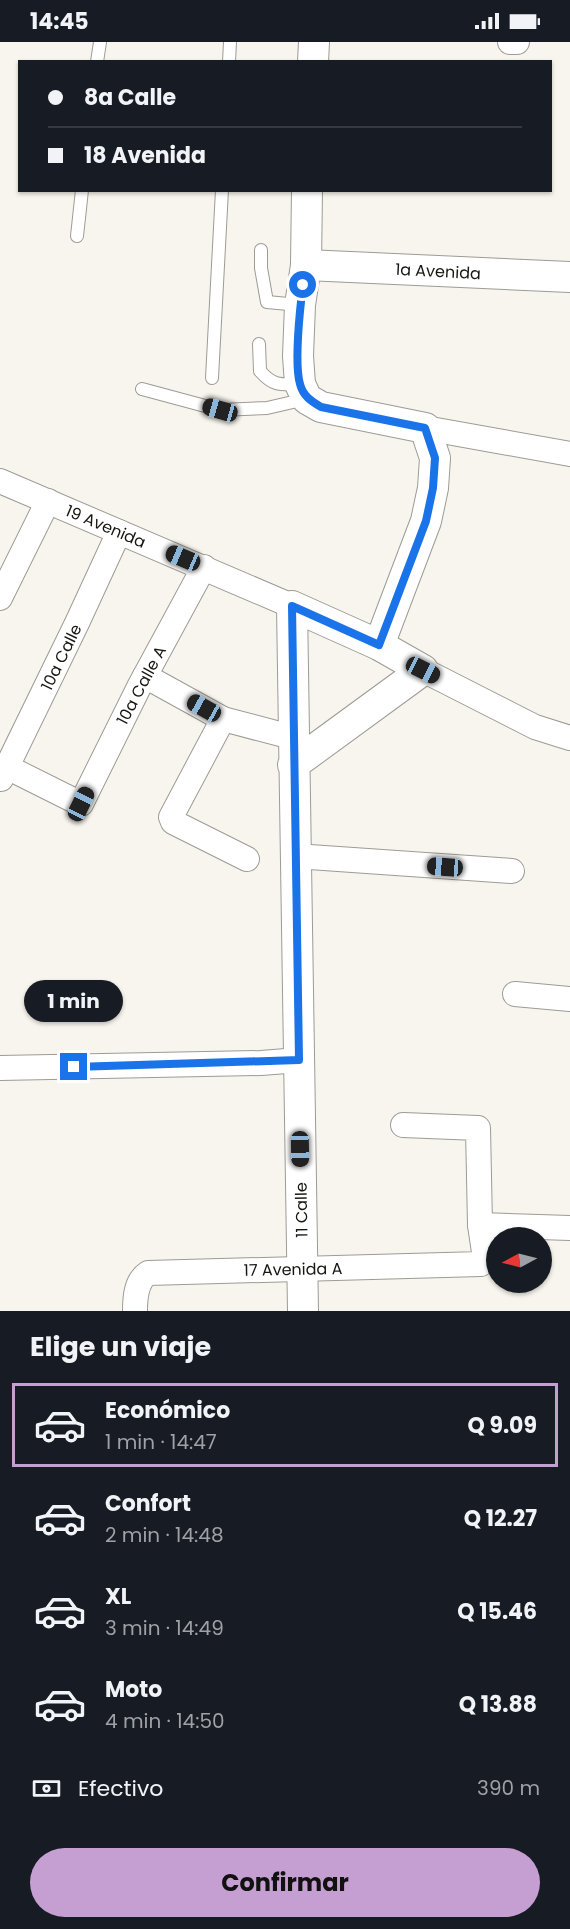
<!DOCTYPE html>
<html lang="es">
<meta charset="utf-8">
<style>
body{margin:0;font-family:Poppins,sans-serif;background:#242831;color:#f1f3f6;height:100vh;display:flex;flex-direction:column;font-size:22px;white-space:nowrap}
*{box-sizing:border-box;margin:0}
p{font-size:20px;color:#9ea1a6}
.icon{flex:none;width:33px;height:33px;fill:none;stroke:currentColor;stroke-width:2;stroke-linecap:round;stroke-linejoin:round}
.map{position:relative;height:1269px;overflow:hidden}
.drawer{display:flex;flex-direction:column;background:#171b24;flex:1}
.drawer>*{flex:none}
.guide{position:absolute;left:18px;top:18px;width:534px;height:132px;border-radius:0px;box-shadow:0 2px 4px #0004;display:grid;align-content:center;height:132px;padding:0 30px;background:#171b24}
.needle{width:39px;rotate:263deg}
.fabs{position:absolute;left:486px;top:1185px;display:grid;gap:12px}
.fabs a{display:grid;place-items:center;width:66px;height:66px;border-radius:50%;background:#171b24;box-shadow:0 2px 4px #0004;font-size:30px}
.end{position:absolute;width:27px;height:27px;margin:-14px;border:8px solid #1a73e8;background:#fff;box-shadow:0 0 0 3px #fff}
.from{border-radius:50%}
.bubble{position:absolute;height:42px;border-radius:21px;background:#171b24;box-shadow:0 2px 4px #0004;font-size:20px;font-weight:700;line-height:42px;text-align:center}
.car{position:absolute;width:18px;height:36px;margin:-18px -9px;border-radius:8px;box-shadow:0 0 4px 2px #0007;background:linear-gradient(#222 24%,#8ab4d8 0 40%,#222 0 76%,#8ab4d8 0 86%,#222 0)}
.guide b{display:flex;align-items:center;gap:21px;height:57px;font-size:22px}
.guide b+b{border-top:2px solid #363941}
.guide i{width:15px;height:15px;background:#f1f3f6}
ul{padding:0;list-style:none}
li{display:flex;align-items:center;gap:18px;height:84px;margin:0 12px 9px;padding:0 18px;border:3px solid transparent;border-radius:0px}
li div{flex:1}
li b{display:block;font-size:22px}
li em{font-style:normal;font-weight:700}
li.current{border-color:#c59fd1}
li>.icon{width:54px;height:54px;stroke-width:1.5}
h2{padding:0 30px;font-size:27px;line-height:72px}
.pay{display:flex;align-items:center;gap:15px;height:66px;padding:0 30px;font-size:22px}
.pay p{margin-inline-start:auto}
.cta{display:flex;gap:12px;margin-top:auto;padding:12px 30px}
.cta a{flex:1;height:69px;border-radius:36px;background:#c59fd1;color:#111;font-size:24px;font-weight:700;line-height:69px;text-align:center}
.status{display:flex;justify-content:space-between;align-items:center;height:42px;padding:0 30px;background:#171b24;direction:ltr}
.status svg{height:16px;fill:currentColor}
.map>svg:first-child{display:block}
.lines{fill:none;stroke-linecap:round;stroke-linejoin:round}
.service-casing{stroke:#9d9b95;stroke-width:14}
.minor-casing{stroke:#9d9b95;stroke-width:26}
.tertiary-casing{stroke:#9d9b95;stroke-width:32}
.service{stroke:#fff;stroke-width:12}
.minor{stroke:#fff;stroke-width:24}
.tertiary{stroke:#fff;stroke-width:30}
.route{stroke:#1a73e8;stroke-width:8}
.labels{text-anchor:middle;stroke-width:6;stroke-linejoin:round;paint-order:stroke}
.street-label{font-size:16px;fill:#161613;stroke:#fff}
</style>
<div class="status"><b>14:45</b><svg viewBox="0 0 49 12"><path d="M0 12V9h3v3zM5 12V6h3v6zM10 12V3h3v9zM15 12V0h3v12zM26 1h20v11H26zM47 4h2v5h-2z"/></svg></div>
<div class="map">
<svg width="570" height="1269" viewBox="0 0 570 1269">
<rect width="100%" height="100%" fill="#f8f5ee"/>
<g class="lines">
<g class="service-casing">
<g id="service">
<polyline points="97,20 100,0"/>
<polyline points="229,20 230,0"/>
<polyline points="77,194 82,148"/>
<polyline points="261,208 261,226 267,260 299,263"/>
<path d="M259,302L260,329C273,344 280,343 300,342"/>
<polyline points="212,336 222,148"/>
<polyline points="142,347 220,368 267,366 306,357"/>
</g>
</g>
<g class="minor-casing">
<g id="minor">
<polyline points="510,0 517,0"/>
<polyline points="425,386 570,412"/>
<polyline points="0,439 292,564"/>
<polyline points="0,556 48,459"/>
<polyline points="423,628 535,685 570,696"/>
<polyline points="145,634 223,677"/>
<polyline points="7,725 81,762 139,645 204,525"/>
<polyline points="1,737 77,581 119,490"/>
<polyline points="295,814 512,829"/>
<polyline points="247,817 173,780 171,775 223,677 280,692 293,693"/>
<polyline points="515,952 570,957"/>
<polyline points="0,1026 261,1021 299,1018"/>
<polyline points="480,1183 570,1186"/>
<path d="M135,1269C135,1255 136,1239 148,1231L481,1222L485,1217L480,1183L478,1086L403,1083"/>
</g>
</g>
<g class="tertiary-casing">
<g id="tertiary">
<polyline points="313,20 314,0"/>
<polyline points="307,148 306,223 300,263 298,314 300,342 307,357 321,365 425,386 435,416 433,446 426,479 379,603"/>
<polyline points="306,223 570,235"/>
<polyline points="293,723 423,628 379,603 292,564 303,1269"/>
</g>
</g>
<use href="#service" class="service"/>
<use href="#minor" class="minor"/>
<use href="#tertiary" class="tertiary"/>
</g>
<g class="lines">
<path class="route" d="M74,1025L299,1018L292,564L379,603L426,479L433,446L435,416L425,386L321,365C311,359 303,354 300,342C294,321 300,266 303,243"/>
</g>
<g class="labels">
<g class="street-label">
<text transform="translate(438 229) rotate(3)" y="6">1a Avenida</text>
<text transform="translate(106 484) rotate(23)" y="6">19 Avenida</text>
<text transform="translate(61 615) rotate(-64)" y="6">10a Calle</text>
<text transform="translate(141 643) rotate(-62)" y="6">10a Calle A</text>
<text transform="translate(301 1168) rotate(-91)" y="6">11 Calle</text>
<text transform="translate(293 1227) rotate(-1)" y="6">17 Avenida A</text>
</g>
</g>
</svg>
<div class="fabs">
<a><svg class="needle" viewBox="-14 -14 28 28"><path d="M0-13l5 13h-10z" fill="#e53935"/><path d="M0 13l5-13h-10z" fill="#9ea1a6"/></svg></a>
</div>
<i class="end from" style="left:303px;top:243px"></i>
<i class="end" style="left:74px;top:1025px"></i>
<div class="bubble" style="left:24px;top:938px;width:99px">1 min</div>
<i class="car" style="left:220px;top:368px;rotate:286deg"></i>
<i class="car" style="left:183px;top:516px;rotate:293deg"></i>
<i class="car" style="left:423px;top:628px;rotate:117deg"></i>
<i class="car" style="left:204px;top:666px;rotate:299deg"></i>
<i class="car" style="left:81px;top:762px;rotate:26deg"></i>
<i class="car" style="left:445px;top:825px;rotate:274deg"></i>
<i class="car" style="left:300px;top:1107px;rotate:179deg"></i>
<div class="guide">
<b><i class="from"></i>8a Calle</b>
<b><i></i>18 Avenida</b>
</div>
</div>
<section class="drawer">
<h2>Elige un viaje</h2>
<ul>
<li class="current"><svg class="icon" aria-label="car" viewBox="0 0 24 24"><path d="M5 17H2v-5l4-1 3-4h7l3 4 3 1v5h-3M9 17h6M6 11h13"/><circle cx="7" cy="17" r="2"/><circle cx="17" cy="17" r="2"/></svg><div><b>Económico</b><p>1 min · 14:47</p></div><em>Q 9.09</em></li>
<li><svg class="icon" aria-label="car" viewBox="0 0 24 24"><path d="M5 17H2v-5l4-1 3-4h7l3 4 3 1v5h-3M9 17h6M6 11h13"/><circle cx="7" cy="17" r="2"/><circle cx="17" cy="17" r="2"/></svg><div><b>Confort</b><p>2 min · 14:48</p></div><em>Q 12.27</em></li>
<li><svg class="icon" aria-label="car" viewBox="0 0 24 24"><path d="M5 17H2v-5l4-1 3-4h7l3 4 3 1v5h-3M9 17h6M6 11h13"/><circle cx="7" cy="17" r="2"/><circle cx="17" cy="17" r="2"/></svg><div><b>XL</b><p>3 min · 14:49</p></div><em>Q 15.46</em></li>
<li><svg class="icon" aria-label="car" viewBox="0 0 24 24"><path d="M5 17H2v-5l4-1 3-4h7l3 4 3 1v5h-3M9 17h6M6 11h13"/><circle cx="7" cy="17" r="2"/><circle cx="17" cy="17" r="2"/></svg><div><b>Moto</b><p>4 min · 14:50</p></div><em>Q 13.88</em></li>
</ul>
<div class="pay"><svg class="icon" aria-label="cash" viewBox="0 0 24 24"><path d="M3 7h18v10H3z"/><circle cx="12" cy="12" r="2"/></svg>Efectivo<p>390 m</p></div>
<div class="cta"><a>Confirmar</a></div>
</section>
